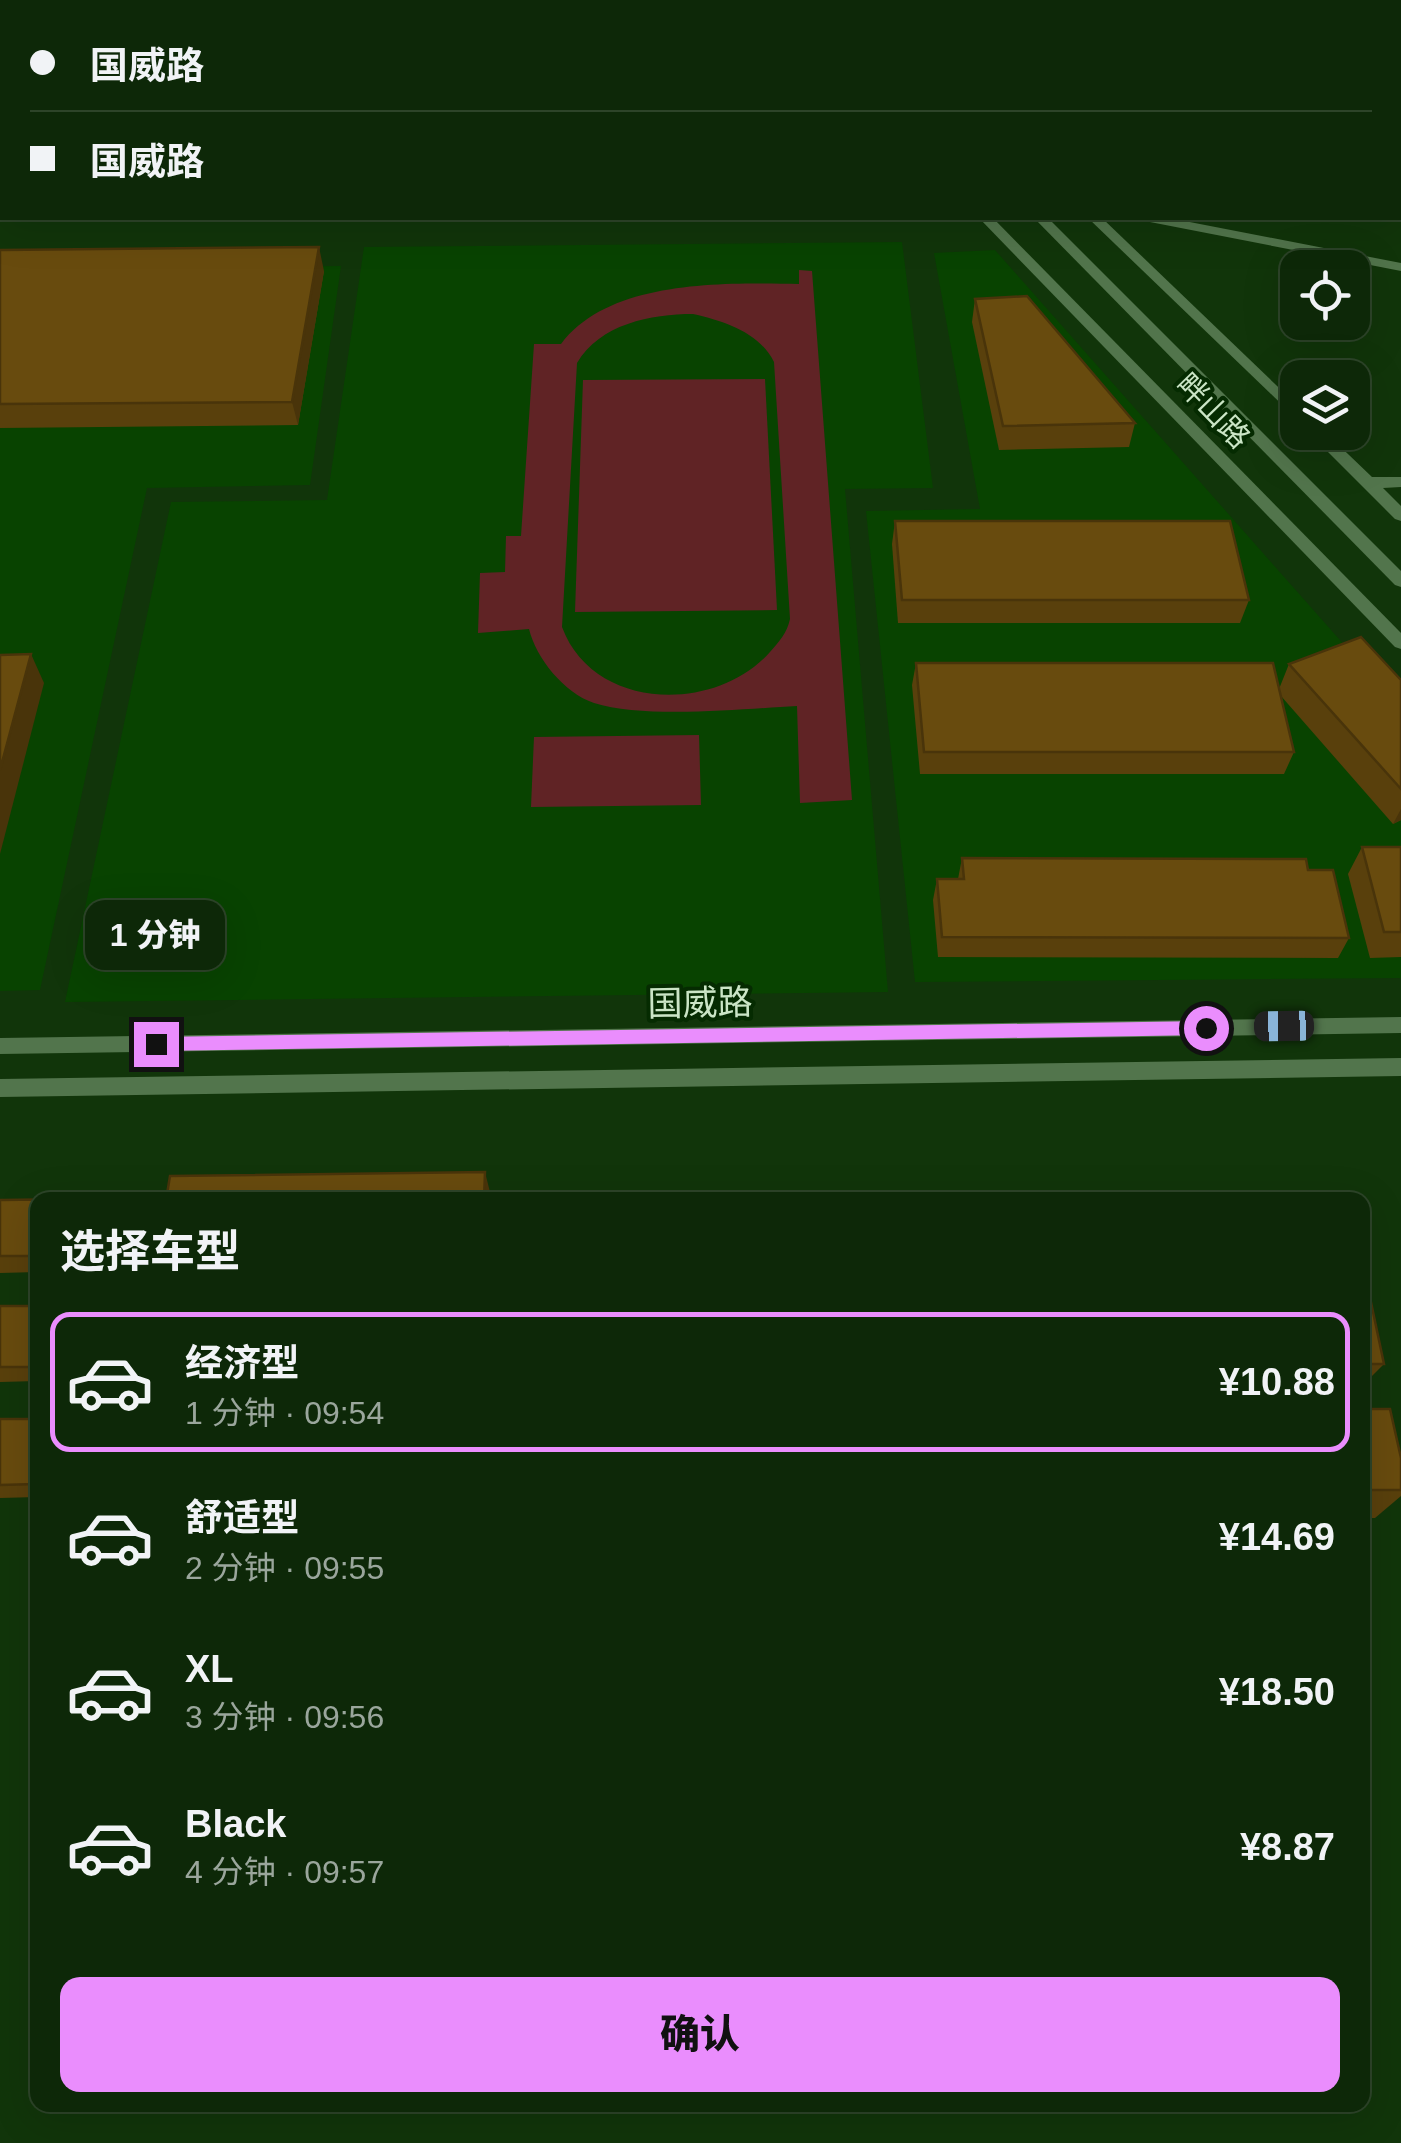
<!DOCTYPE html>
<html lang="zh">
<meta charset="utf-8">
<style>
body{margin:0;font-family:Helvetica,"Noto Sans SC",sans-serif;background:#163012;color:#f1f3f6;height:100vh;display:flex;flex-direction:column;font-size:38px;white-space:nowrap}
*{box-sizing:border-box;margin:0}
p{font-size:32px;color:#9aa69c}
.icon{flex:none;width:55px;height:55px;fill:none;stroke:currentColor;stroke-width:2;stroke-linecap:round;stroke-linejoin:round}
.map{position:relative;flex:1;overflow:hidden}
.side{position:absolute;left:30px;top:1192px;width:1340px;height:920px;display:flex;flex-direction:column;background:#0d2808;border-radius:20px;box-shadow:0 10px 40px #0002,0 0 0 2px #2d4429}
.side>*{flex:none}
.banner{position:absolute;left:0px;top:0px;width:1402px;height:220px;box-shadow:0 10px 40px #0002,0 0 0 2px #2d4429;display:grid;align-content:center;height:220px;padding:0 30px;background:#0d2808}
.controls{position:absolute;left:1280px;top:250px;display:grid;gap:20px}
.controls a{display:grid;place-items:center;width:90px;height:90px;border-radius:20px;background:#0d2808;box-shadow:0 10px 40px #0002,0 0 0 2px #2d4429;font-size:50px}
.end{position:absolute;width:45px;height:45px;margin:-22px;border:12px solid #ea8dfd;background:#111;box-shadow:0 0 0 5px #111}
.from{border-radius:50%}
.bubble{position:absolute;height:70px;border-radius:20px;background:#0d2808;box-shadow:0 10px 40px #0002,0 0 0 2px #2d4429;font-size:32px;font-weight:800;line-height:70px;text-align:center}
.car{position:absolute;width:30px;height:60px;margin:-30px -15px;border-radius:12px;box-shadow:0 0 8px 2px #0007;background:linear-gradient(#222 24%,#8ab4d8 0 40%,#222 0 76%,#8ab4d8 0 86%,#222 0)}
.banner b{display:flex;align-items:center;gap:35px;height:95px;font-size:38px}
.banner b+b{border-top:2px solid #2d4429}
.banner i{width:25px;height:25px;background:#f1f3f6}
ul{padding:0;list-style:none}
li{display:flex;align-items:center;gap:30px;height:140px;margin:0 20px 15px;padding:0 10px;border:5px solid transparent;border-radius:20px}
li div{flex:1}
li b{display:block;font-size:38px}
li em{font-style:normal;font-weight:800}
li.current{border-color:#ea8dfd}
li>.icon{width:90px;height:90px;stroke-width:1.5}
h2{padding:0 30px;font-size:45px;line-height:120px}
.button{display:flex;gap:20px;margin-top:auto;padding:20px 30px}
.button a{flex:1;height:115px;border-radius:20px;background:#ea8dfd;color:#111;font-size:40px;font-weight:800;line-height:115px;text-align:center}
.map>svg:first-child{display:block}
.built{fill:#084300}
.green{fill:#602325;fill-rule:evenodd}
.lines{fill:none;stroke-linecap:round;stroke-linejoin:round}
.minor{fill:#52754c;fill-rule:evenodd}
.tertiary{fill:#52754c;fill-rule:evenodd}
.wall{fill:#59400c}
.shaded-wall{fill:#49340a}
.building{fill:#684b0e;stroke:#49340a;stroke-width:2.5}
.route{fill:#ea8dfd}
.labels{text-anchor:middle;stroke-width:8;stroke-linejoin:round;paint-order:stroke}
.far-street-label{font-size:30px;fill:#cbe5c6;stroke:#052b01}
.street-label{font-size:35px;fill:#cbe5c6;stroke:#052b01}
</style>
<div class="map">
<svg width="1401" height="2143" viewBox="0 0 1401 2143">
<rect width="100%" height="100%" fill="#11350a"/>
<g class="built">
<polygon points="902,242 933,488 845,489 888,992 65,1002 171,502 327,500 364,247"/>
<polygon points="995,250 1401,709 1401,978 915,982 866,511 980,509 934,253"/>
<polygon points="341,266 310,485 147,488 40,990 0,991 0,270"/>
</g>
<g class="green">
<path d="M799,270L812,271L852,800L800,803L797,706C743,709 644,719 594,703C564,693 536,658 529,629L478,633L480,573L505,572L506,536H521L534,344H561C610,279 725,283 799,284ZM693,314C724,321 759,332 774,362L790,619C787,633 779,642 770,652C715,714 593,711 562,627L577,363C600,324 651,314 693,314Z"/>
<polygon points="765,379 777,610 575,612 583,380"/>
<polygon points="699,735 701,805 531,807 534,737"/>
</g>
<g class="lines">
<g class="minor">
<polygon points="926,0 940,0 940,1 925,2"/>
<polygon points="1069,0 1093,0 1094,2 1071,2"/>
<rect x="1400" y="53" width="1" height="9"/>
<rect x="1400" y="135" width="1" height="8"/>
<polygon points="1088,218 1102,218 1298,406 1298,420"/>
<polygon points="1143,218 1169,218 1401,263 1401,271 1150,222"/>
<polygon points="1308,432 1325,432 1372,477 1401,477 1401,487 1383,488 1401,506 1401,521 1395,519"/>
</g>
<g class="tertiary">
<polygon points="768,0 782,0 783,2 770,2"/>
<polygon points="820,0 833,0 834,2 822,2"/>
<polygon points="979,218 993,218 1401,633 1401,649 1395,647"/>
<polygon points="1034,218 1048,218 1401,571 1401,587 1395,585"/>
<polygon points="1401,1017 1401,1033 0,1054 0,1038"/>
<polygon points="1401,1058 1401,1076 0,1097 0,1079"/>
</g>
</g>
<g class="wall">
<polygon points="0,0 26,0 25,2 2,2 2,18 0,18"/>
<rect x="0" y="113" width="2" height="97"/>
<polygon points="0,250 324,271 298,425 0,428"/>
<polygon points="975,299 1135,423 1129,447 999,450 972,322"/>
<polygon points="895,521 1249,600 1240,623 898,623 892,544"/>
<polygon points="916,663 1279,689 1289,664 1401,680 1401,820 1393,824 1281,696 1294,752 1284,774 920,774 912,685"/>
<polygon points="1362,847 1401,847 1401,957 1370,958 1348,874"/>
<polygon points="962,858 1308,870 1349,938 1338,958 938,957 933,900 937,879 958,879"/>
<polygon points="0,1200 38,1200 38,1272 0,1273"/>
<polygon points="1362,1269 1384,1364 1362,1386"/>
<polygon points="0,1306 38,1306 38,1381 0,1382"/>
<polygon points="1362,1409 1401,1458 1401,1496 1375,1518 1362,1518"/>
<polygon points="0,1419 38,1419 38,1497 0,1498"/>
</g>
<g class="shaded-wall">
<polygon points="319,247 324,271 298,425 292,402"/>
<polygon points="31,654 44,683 0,854 0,770"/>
<polygon points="1401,809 1401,820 1393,824"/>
<polygon points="485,1172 492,1200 484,1200"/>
</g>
<g class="building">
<polygon points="454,0 454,2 34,2 34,1"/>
<rect x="0" y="113" width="2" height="23"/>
<rect x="0" y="148" width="2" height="22"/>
<polygon points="319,247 292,402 0,404 0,250"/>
<polygon points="1027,296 1135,423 1003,426 975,299"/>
<polygon points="895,521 1230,521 1249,600 902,600"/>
<polygon points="1361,637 1401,680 1401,789 1289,664"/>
<polygon points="31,654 0,770 0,655"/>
<polygon points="916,663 1273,663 1294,752 924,752"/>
<polygon points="1362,847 1401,847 1401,932 1384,932"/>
<polygon points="962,858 1306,859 1308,870 1333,870 1349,938 942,937 937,879 964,879"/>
<polygon points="485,1172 484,1200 166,1200 170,1176"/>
<polygon points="79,1199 38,1200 38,1256 0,1256 0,1200"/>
<polygon points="1362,1269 1364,1269 1384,1364 1362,1364"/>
<rect x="0" y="1306" width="38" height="61"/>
<polygon points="1362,1409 1390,1409 1401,1458 1401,1490 1362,1490"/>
<polygon points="0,1419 38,1419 36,1484 0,1485"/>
</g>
<polygon class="route" points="1206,1021 1214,1028 1206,1035 156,1051 148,1044 156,1037"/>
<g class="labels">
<g class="far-street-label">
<text transform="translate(1213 411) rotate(46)" y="10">畔山路</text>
</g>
<g class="street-label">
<text transform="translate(700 1003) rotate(-1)" y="12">国威路</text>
</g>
</g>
</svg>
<div class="controls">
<a><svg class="icon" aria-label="locate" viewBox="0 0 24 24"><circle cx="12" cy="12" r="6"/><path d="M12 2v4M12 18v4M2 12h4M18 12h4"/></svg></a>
<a><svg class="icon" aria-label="layers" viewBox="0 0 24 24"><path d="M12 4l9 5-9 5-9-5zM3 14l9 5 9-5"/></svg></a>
</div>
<i class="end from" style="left:1206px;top:1028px"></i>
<i class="end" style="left:156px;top:1044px"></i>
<div class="bubble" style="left:85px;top:900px;width:140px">1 分钟</div>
<i class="car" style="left:1284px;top:1026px;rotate:269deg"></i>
<div class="banner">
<b><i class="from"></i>国威路</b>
<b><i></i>国威路</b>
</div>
<section class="side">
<h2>选择车型</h2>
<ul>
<li class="current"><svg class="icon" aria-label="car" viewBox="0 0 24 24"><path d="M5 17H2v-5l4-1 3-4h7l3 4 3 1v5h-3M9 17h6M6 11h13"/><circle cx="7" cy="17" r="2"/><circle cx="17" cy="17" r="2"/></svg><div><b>经济型</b><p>1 分钟 · 09:54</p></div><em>¥10.88</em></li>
<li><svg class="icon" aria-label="car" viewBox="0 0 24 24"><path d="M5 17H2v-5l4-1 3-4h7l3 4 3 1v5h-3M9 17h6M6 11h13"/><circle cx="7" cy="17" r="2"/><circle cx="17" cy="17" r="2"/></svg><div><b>舒适型</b><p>2 分钟 · 09:55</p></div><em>¥14.69</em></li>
<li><svg class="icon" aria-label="car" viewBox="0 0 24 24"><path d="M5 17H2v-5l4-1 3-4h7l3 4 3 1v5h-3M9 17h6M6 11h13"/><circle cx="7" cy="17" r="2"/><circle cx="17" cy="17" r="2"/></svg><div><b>XL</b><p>3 分钟 · 09:56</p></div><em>¥18.50</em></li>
<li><svg class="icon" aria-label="car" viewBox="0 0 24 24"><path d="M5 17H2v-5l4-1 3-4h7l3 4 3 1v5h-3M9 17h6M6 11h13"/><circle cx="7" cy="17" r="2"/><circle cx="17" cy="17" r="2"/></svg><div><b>Black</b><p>4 分钟 · 09:57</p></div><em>¥8.87</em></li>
</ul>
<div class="button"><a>确认</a></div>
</section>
</div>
